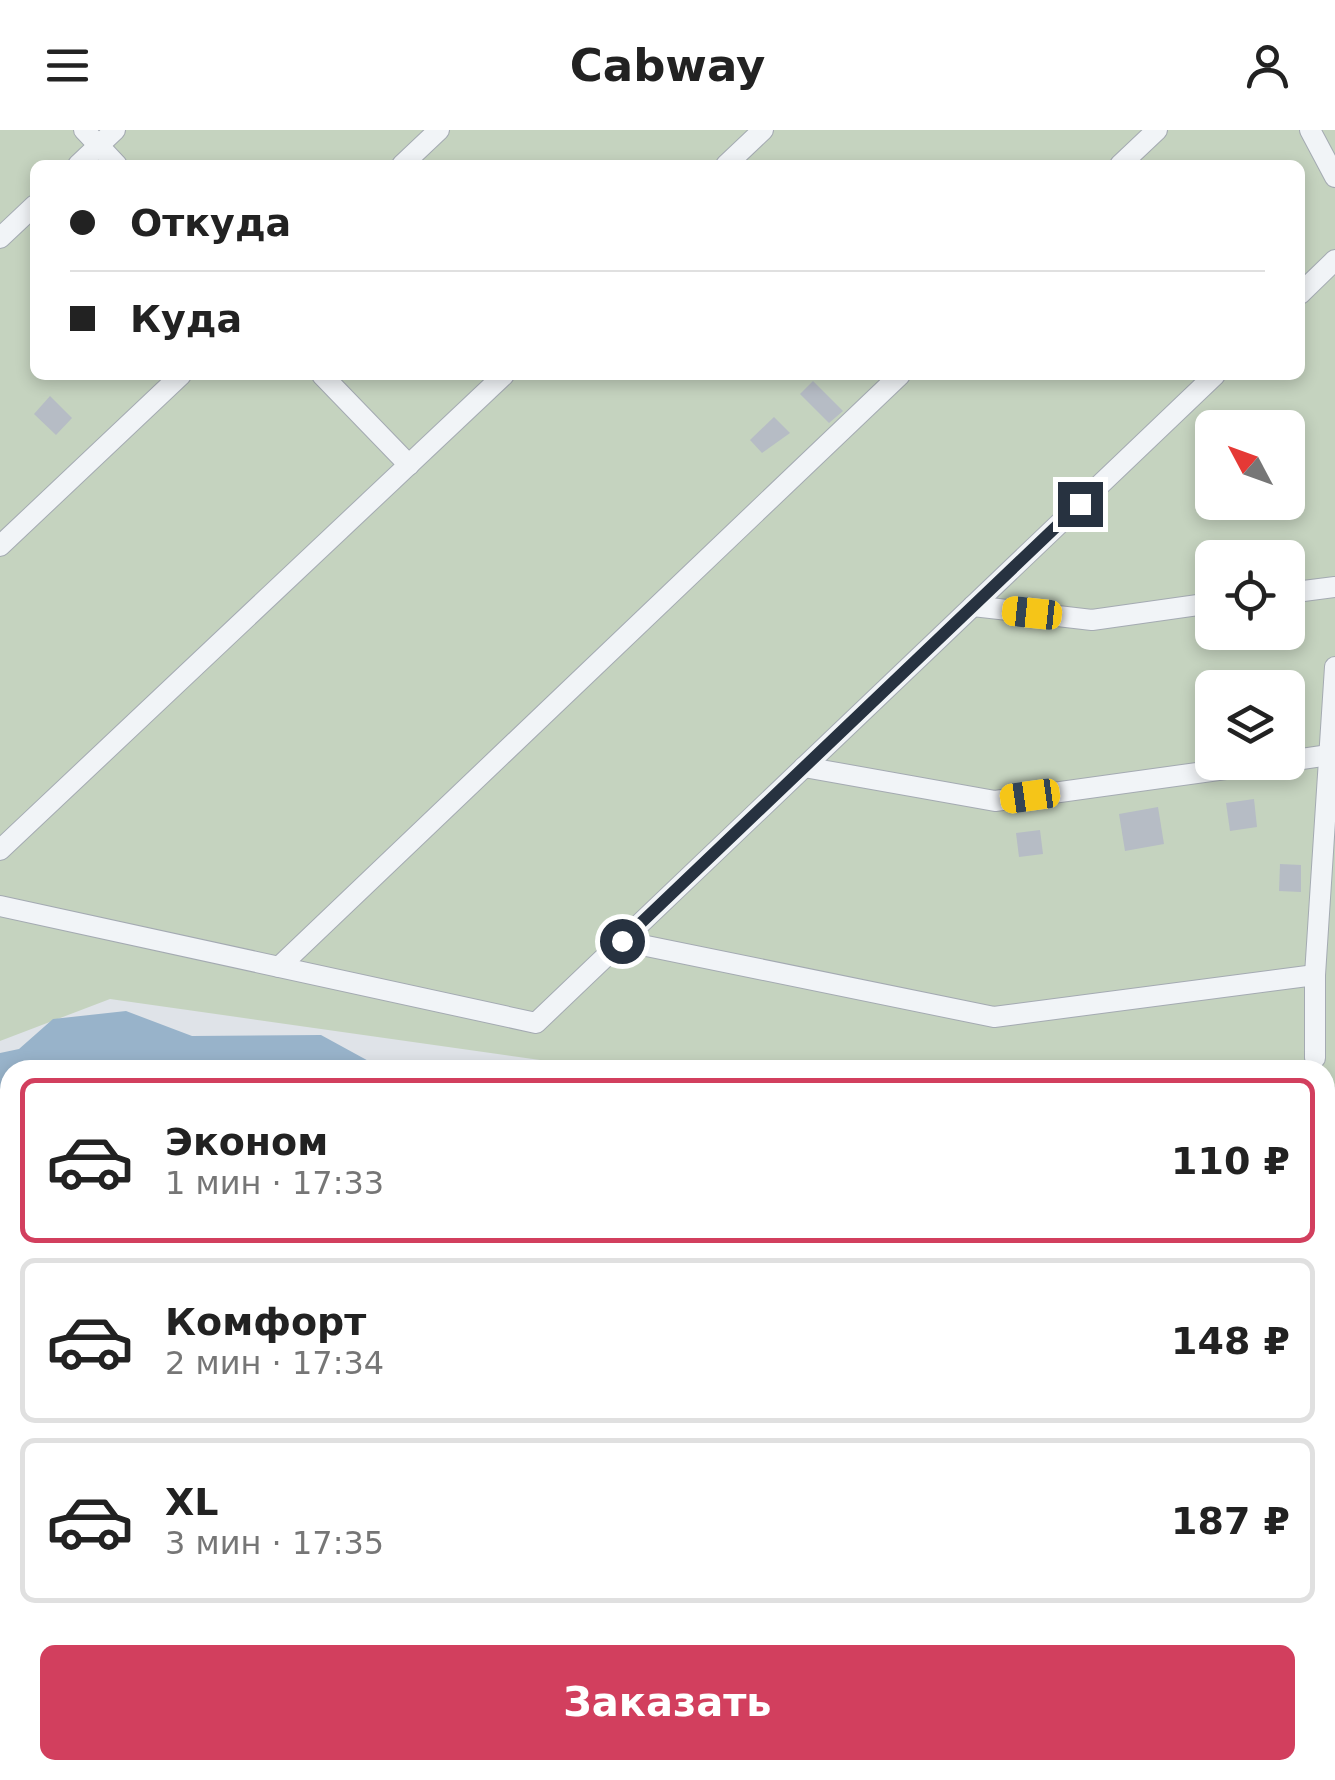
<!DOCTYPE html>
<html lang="ru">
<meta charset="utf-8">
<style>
body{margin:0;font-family:"DejaVu Sans",sans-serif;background:#f6f6f6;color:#222;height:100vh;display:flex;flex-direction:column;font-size:38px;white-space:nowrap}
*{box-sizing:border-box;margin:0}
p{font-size:32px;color:#767676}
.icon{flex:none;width:55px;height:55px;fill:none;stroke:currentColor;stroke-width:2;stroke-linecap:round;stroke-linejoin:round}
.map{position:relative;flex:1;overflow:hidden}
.panel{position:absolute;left:0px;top:930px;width:1335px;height:720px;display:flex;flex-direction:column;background:#fff;border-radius:30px 30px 0 0;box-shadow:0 5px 15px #0003}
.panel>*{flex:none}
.hud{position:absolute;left:30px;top:30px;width:1275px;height:220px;border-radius:15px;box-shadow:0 5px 15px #0003;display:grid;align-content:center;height:220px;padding:0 40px;background:#fff}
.needle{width:65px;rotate:311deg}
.buttons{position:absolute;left:1195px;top:280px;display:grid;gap:20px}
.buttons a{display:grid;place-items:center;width:110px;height:110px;border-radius:15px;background:#fff;box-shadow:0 5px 15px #0003;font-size:50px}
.end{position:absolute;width:45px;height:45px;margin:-22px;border:12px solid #273240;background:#fff;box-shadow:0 0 0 5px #fff}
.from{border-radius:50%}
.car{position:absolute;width:30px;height:60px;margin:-30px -15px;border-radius:12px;box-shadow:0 0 8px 2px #0007;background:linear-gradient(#f5c518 24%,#345 0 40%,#f5c518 0 76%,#345 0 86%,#f5c518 0)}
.hud b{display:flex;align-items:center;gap:35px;height:95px;font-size:38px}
.hud b+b{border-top:2px solid #e0e0e0}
.hud i{width:25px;height:25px;background:#222}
ul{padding:18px 0 0;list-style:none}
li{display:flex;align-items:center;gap:30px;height:165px;margin:0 20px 15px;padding:0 20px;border:5px solid #e0e0e0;border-radius:15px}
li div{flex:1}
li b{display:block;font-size:38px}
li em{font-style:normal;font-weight:800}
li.active{border-color:#d23f5e}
li>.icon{width:90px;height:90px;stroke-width:1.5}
.primary-button{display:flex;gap:20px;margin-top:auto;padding:20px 40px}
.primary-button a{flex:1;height:115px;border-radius:15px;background:#d23f5e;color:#fff;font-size:40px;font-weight:800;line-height:115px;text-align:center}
header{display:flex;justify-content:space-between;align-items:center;height:130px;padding:0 40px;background:#fff;font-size:45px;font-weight:800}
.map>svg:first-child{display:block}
.green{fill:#c5d3bf;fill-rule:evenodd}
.water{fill:#98b3ca}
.building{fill:#b6bcc5}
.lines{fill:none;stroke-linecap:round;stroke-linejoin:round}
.minor-casing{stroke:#a4aab2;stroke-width:22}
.path{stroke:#b8bec4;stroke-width:2.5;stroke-dasharray:8 8;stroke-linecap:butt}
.minor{stroke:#f1f4f7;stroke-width:20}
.route{stroke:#273240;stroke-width:12}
</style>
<header><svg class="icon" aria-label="menu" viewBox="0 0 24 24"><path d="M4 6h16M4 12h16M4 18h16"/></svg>Cabway<svg class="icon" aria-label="person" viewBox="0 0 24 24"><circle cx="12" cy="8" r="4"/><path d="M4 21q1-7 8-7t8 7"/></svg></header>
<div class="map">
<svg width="1335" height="1650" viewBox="0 0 1335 1650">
<rect width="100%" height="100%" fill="#dfe3e8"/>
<path class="green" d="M0,0H1335V957L1325,960V940H611L110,869L0,911ZM35,35H1300V245H35ZM1212,298H1288V372H1212ZM1212,428H1288V502H1212ZM1212,558H1288V632H1212Z"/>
<g class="water">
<polygon points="126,881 192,906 321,905 385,940 10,940 10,1329 0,1340 0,923 19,919 53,889"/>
<polygon points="1325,1015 1335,1016 1335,1358 1325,1360"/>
</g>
<g class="building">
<polygon points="813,251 843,281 829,293 800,264"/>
<polygon points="50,266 72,288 56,305 34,284"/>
<polygon points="774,287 790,303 762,323 750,310"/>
<polygon points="1254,669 1257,697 1230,701 1226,673"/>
<polygon points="1158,677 1164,714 1125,721 1119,684"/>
<polygon points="1040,700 1043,724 1019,727 1016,703"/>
<polygon points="1280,734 1301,735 1301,762 1279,761"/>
</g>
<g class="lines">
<g class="minor-casing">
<g id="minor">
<polyline points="84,0 117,35"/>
<polyline points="1310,0 1335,47"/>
<polyline points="78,35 115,0"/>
<polyline points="402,35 439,0"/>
<polyline points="726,35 763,0"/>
<polyline points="1120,35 1157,0"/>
<polyline points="0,108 35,75"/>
<polyline points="1300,164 1335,130"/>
<polyline points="322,245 409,335"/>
<polyline points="0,416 181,245"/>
<polyline points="1288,463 1335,457"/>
<polyline points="973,476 1092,490 1212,473"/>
<polyline points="1288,631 1329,625"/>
<polyline points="804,637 995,671 1276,632"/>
<polyline points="0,720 504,245"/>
<polyline points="0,776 536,893 1215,245"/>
<polyline points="622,811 994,887 1315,845"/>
<polyline points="279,837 900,245"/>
<polyline points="1315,928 1315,845 1335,537"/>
<polyline points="0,1373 10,1363"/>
<polyline points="1325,1434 1335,1426"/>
<polyline points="1325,1633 1335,1629"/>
<polyline points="724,1640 728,1650"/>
<polyline points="1122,1640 1126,1650"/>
<polyline points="245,1650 269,1640"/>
<polyline points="1093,1650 1101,1640"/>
<polyline points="1283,1650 1309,1640"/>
</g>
</g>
<polyline class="path" points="1325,966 1335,963"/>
<use href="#minor" class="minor"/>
</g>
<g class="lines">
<polyline class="route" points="622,811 1080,374"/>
</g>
</svg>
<div class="buttons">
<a><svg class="needle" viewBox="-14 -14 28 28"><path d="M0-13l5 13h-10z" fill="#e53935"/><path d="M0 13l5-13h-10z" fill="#767676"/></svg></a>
<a><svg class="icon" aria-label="locate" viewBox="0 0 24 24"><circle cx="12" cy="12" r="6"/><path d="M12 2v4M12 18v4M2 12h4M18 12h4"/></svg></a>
<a><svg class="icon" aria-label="layers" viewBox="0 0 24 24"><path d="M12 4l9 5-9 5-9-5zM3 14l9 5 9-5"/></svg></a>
</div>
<i class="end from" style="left:622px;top:811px"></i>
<i class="end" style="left:1080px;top:374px"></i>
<i class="car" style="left:1032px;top:483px;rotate:276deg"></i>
<i class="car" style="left:1030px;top:666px;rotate:262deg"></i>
<div class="hud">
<b><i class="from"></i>Откуда</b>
<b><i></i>Куда</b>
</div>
<section class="panel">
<ul>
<li class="active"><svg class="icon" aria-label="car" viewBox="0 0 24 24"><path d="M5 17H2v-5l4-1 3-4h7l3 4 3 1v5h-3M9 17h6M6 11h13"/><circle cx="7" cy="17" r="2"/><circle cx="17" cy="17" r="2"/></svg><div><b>Эконом</b><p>1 мин · 17:33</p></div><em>110 ₽</em></li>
<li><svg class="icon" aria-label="car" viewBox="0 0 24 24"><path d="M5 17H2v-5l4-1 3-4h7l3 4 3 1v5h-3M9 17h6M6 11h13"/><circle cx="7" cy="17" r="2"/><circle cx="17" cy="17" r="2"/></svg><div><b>Комфорт</b><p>2 мин · 17:34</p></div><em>148 ₽</em></li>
<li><svg class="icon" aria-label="car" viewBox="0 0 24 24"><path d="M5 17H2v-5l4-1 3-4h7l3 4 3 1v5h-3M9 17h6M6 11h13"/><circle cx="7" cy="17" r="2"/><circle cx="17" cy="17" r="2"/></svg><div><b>XL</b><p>3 мин · 17:35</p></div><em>187 ₽</em></li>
</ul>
<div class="primary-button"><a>Заказать</a></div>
</section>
</div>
